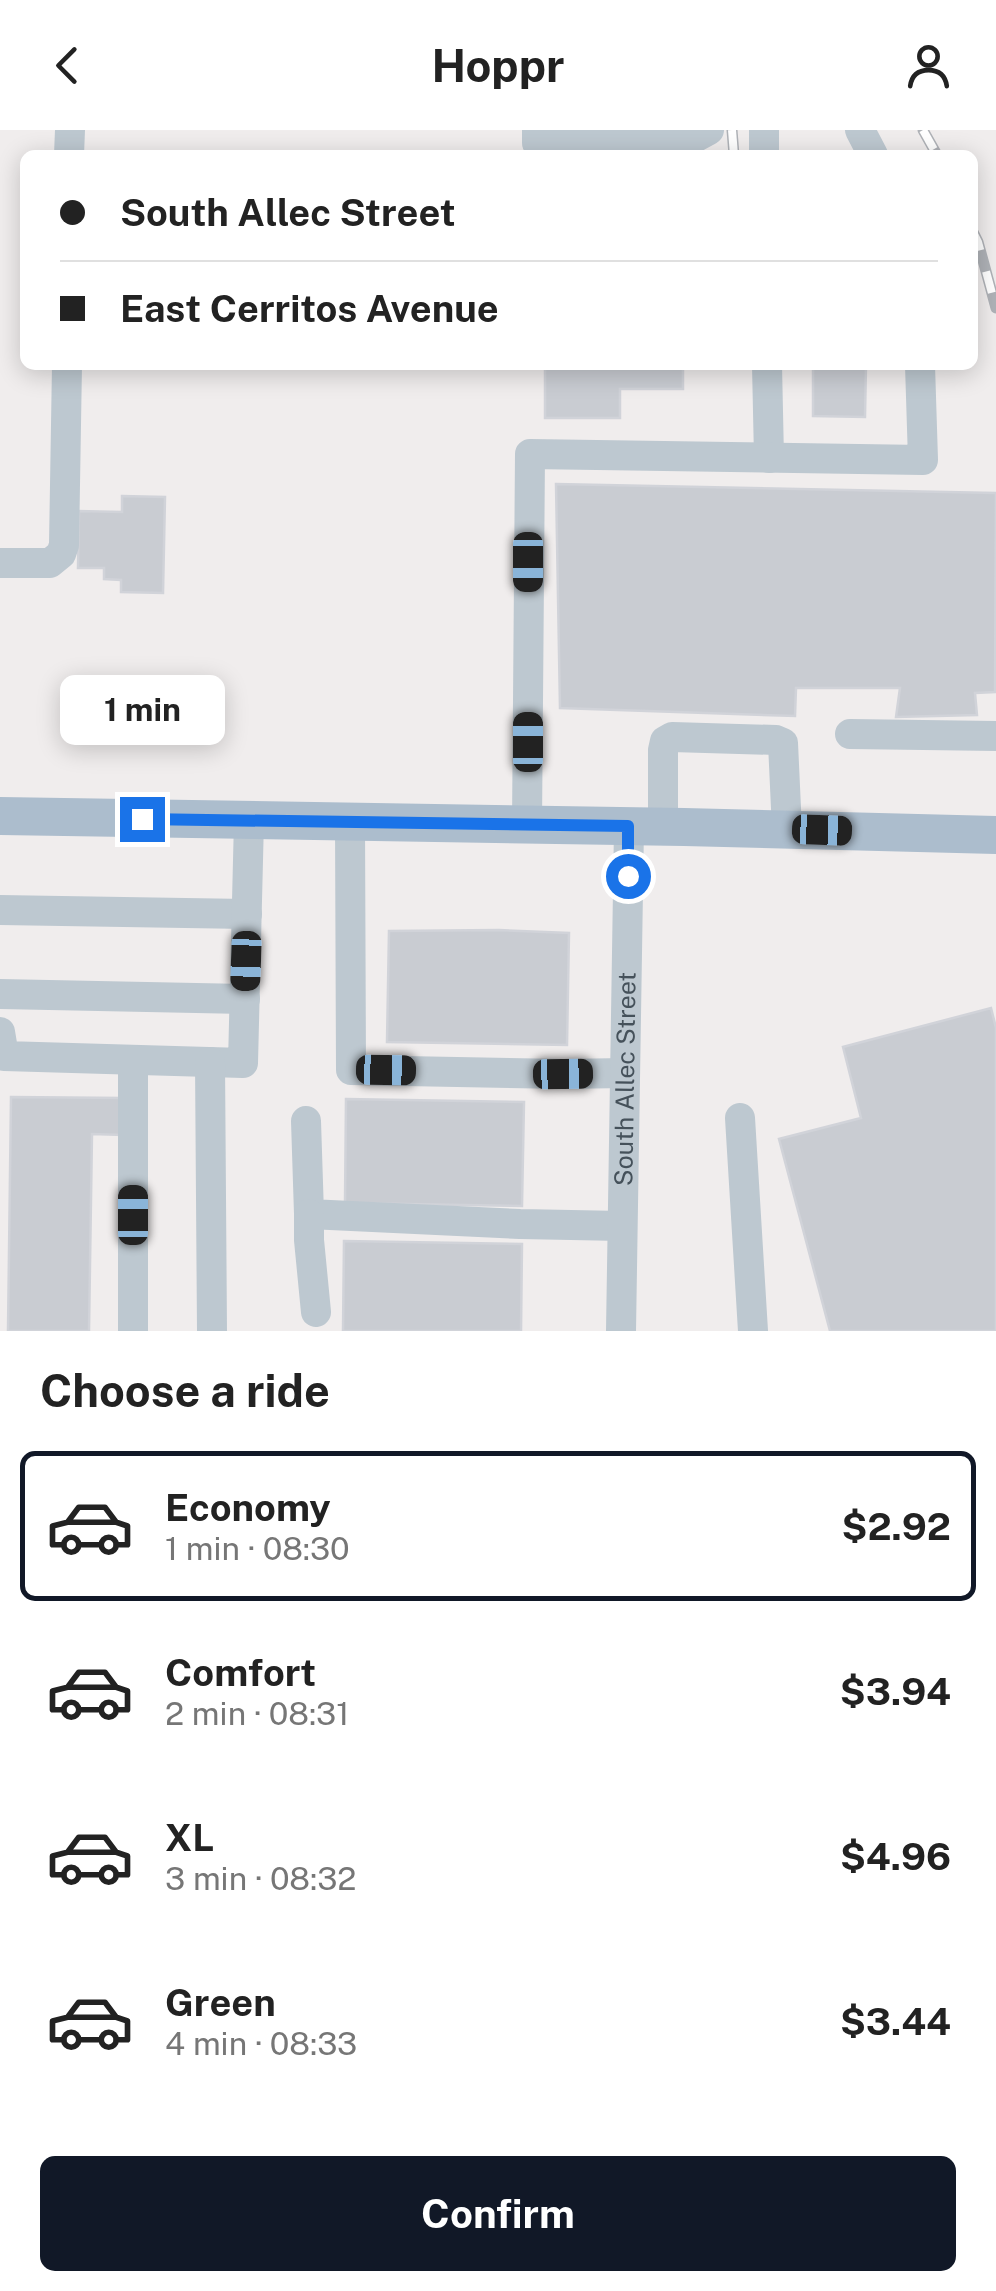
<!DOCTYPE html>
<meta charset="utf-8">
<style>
body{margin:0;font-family:"Public Sans",sans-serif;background:#f6f6f6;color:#222;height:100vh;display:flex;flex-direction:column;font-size:38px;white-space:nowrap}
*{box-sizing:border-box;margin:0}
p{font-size:32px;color:#767676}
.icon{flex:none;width:55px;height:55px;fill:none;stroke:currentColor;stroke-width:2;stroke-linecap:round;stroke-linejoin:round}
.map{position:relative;height:1201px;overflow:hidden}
.sheet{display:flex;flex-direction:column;background:#fff;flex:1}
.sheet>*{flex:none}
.guide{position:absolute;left:20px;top:20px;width:958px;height:220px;border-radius:15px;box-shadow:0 5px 25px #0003;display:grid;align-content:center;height:220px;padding:0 40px;background:#fff}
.end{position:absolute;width:45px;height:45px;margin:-22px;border:12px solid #1a73e8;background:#fff;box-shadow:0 0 0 5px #fff}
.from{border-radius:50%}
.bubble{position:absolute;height:70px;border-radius:15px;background:#fff;box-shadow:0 5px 25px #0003;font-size:32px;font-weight:700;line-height:70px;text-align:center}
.car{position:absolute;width:30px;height:60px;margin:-30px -15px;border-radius:12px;box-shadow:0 0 8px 2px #0007;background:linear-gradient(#222 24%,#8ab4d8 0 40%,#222 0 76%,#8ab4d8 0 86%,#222 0)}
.guide b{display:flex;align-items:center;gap:35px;height:95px;font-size:38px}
.guide b+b{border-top:2px solid #e0e0e0}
.guide i{width:25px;height:25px;background:#222}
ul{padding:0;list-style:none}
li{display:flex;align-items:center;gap:30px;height:150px;margin:0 20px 15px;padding:0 20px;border:5px solid transparent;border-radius:15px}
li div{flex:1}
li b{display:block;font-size:38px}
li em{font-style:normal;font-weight:700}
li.active{border-color:#111827}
li>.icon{width:90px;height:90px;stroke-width:1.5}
h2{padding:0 40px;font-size:45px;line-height:120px}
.cta{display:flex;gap:20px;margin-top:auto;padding:20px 40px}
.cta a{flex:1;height:115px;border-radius:15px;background:#111827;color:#fff;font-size:40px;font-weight:700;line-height:115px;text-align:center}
header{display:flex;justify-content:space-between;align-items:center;height:130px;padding:0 40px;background:#fff;font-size:45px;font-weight:700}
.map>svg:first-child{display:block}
.building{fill:#c9ccd2;stroke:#d1d3d9;stroke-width:2.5}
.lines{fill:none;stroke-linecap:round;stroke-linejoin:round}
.minor{stroke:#bdc8d0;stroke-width:30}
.major{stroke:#acbdcd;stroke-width:38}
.rail-casing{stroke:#afb2b7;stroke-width:11}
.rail{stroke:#fff;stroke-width:8;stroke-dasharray:22;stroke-linecap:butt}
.route{stroke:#1a73e8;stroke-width:12}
.labels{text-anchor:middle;stroke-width:9;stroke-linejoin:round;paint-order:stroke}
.street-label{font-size:25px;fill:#45515a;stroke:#fff}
</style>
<header><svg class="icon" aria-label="back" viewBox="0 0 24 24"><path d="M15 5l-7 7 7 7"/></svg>Hoppr<svg class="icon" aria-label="person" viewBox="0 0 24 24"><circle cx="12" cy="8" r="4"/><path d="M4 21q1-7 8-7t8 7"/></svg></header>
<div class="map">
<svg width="996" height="1201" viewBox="0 0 996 1201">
<rect width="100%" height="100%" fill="#f0eded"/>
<g class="building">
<polygon points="545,235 683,235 683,259 620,259 620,288 545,288"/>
<polygon points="813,235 866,235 865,287 813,286"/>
<polygon points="556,354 996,363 995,562 975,563 977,585 896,587 900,558 796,558 795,586 560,578"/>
<polygon points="122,366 165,367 163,463 121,462 121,450 104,449 104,438 78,438 79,381 122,382"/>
<polygon points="499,800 569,803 567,915 387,912 389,801"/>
<polygon points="991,878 996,898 996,1201 830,1201 779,1009 861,988 843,917"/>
<polygon points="11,967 124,968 123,1005 92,1004 89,1201 8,1201"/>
<polygon points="346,969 524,972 522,1076 345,1073"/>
<polygon points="344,1111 522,1114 521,1201 343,1201"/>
</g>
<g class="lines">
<g class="minor">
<polyline points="537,0 537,13 685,13 709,0"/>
<polyline points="764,0 764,25"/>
<polyline points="860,0 873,25"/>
<polyline points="69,25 70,0"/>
<polyline points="767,235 769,328"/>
<polyline points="0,433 50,433 61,424 64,415 67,235"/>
<polyline points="850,604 996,606"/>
<polyline points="350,693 351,940 563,944 625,943"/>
<polyline points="527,695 530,324 923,330 920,235"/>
<polyline points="663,697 663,620 665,611 672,607 776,610 783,613 787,700"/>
<polyline points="0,780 247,784"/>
<polyline points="0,864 245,869"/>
<polyline points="0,902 4,926 243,933 249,690"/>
<polyline points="210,932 212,1201"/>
<polyline points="740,988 753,1201"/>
<polyline points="306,991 309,1084 520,1094 622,1096"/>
<polyline points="309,1084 309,1110 316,1182"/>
<polyline points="133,1201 133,930"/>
<path id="s1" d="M621,1201L629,697"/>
</g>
<polyline class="major" points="0,686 684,697 996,705"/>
<g class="rail-casing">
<g id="rail">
<polyline points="732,0 734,25"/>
<polyline points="923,0 937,25"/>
<polyline points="972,100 978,112 996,178"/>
</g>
</g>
<use href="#rail" class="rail"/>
</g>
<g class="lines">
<polyline class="route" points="142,689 628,696 628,746"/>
</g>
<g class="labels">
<g class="street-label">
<text dy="9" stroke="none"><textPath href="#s1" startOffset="252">South Allec Street</textPath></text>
</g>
</g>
</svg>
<i class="end from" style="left:628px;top:746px"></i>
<i class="end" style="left:142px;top:689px"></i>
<div class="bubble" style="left:60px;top:545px;width:165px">1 min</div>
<i class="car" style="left:528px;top:432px;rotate:180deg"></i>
<i class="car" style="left:528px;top:612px;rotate:0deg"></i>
<i class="car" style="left:822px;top:700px;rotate:92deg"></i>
<i class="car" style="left:246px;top:831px;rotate:182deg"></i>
<i class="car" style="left:386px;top:940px;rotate:91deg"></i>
<i class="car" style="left:563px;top:944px;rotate:89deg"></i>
<i class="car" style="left:133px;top:1085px;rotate:0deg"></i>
<div class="guide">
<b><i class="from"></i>South Allec Street</b>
<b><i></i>East Cerritos Avenue</b>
</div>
</div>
<section class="sheet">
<h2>Choose a ride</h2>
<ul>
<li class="active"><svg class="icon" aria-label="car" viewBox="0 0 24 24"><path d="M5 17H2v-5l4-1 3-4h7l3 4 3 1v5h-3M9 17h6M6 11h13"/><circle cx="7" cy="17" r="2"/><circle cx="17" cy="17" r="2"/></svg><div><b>Economy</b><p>1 min · 08:30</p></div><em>$2.92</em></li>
<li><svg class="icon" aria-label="car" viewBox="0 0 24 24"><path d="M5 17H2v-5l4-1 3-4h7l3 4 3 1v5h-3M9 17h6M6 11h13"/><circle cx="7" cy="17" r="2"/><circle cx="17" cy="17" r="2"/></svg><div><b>Comfort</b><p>2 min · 08:31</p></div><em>$3.94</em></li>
<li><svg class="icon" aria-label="car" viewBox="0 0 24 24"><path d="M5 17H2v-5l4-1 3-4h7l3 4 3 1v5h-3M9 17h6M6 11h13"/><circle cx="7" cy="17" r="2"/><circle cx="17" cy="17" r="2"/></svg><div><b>XL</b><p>3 min · 08:32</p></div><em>$4.96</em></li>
<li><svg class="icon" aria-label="car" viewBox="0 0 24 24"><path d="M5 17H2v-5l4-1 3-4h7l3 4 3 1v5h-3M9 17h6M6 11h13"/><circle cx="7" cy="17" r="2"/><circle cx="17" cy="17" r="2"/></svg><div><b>Green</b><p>4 min · 08:33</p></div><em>$3.44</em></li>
</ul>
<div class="cta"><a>Confirm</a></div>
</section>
